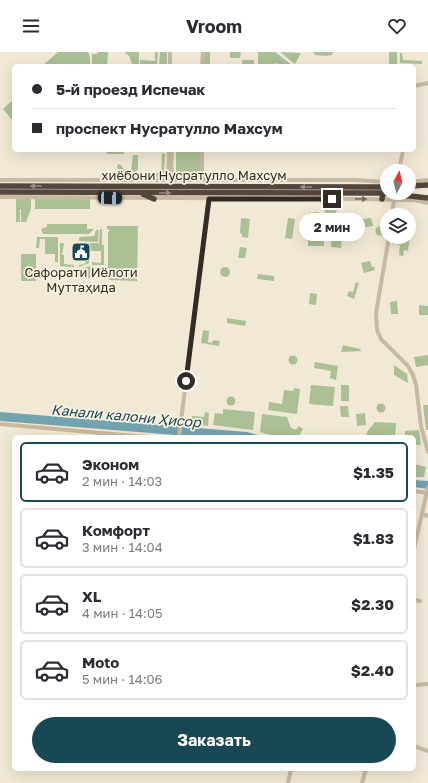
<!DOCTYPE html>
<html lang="ru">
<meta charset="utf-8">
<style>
body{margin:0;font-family:"Golos Text",sans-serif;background:#f7f7f7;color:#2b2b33;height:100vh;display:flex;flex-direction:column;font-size:15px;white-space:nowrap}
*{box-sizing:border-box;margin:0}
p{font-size:13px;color:#7c7c81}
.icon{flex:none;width:22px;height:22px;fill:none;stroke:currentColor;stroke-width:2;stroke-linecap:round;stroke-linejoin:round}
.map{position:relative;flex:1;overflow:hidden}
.drawer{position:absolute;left:12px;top:383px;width:404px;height:336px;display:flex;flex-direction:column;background:#fff;border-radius:6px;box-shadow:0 4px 16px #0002}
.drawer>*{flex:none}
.guide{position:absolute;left:12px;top:12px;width:404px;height:88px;border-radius:6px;box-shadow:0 4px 16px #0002;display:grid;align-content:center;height:88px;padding:0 20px;background:#fff}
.needle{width:26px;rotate:7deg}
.controls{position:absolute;left:380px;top:112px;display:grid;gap:8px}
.controls a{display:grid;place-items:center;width:36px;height:36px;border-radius:50%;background:#fff;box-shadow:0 4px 16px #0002;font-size:20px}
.end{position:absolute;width:18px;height:18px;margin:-9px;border:5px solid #332b24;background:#fff;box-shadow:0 0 0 2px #fff}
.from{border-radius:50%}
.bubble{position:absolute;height:28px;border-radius:14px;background:#fff;box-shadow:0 4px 16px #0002;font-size:13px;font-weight:700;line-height:28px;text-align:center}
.car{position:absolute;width:12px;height:24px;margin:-12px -6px;border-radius:5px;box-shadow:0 0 3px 1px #0007;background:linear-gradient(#222 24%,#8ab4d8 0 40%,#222 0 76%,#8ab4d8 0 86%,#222 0)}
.guide b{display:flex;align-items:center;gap:14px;height:38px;font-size:15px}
.guide b+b{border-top:1px solid #e1e1e2}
.guide i{width:10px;height:10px;background:#2b2b33}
ul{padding:7px 0 0;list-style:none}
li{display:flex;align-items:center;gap:12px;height:60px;margin:0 8px 6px;padding:0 12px;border:2px solid #e1e1e2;border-radius:6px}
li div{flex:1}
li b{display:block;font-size:15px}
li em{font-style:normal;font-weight:700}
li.active{border-color:#194855}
li>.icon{width:36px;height:36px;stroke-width:1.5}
.primary-button{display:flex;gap:8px;margin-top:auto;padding:8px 20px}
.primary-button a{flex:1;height:46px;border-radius:24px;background:#194855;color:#fff;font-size:16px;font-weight:700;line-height:46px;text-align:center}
header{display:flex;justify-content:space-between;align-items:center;height:52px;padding:0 20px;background:#fff;font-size:18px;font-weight:700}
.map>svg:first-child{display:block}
.green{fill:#abc095}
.water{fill:#73a3af}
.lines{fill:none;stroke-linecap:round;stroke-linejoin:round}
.stream{stroke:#73a3af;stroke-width:1}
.minor{stroke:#c9b9a1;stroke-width:4}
.highway{stroke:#54463b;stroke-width:5.5}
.oneway{fill:#968b7d}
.oneway2{fill:#766b5c}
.route{stroke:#332b24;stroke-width:5}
.labels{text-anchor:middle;stroke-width:3.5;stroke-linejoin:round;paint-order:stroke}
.street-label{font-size:13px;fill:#332b24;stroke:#f9f2e1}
.poi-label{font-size:13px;fill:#332b24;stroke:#f9f2e1}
.water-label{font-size:14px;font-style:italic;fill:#194855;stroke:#f9f2e1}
</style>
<header><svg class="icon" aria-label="menu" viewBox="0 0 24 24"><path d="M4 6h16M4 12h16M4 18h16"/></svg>Vroom<svg class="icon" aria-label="heart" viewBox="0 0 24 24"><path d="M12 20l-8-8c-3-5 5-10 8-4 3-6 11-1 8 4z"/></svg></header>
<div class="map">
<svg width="428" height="731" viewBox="0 0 428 731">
<rect width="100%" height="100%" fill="#f1e8d5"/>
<g class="green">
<polygon points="58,0 88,0 90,6 90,14 42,14"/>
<polygon points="98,0 108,0 107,14 92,14 92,2 97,2"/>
<polygon points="124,0 139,0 139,14 133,14 129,4"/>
<polygon points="155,0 158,0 157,14 140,14 140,8 155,9"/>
<polygon points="160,0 167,0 167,14 159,14"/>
<rect x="204" y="0" width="6" height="12"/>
<polygon points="230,0 241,0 240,6 230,6"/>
<polygon points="258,0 273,0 291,14 283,14 276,11 273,14 258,14"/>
<polygon points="280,0 301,1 295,12"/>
<polygon points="313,0 333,0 332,3 326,4 315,3"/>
<rect x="389" y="0" width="8" height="14"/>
<polygon points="400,1 402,1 403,8 422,9 422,12 400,11"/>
<polygon points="242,8 254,8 254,14 243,14"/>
<polygon points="14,47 14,70 3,57"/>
<polygon points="104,98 123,98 124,102 108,102"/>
<polygon points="176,98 201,98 200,124 176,123"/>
<polygon points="162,101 165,102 164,122 162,125 144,125 144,121 161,121"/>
<polygon points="133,103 138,103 138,117 131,125 121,125 117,115 118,112 121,113 125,119 131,118"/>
<polygon points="16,144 31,144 31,157 20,157 20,170 16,170"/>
<polygon points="35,144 90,145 90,157 35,157"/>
<polygon points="329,151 338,151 338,157 331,167 324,159"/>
<polygon points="21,157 31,157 26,170 21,170"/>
<polygon points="318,160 324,179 324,194 308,194 308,161"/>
<polygon points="241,166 250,167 248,186 242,185 242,182 240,181"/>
<polygon points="288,166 295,167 292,187 285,186"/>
<polygon points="371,166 373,174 360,176 359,172 363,171 362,167"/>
<polygon points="47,172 87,172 87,177 94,177 89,182 43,182 41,177 47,175"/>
<polygon points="107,174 138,174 137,229 110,228 108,227 108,180 110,178 107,177"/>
<circle cx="380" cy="179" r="4.5"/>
<polygon points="100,177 102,177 102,193 104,193 104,213 92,213 92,210 101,211 101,199 92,199 89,193 90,191 99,191"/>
<polygon points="96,178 99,178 98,190 79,189 79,185 94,184"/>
<polygon points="332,182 342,183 341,196 331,195"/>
<polygon points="410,184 408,199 404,198 403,204 399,203 400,193 392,192 392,187"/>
<polygon points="37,185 58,185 58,210 55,210 55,202 45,202 45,187 40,187 39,196 36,196"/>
<polygon points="60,191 64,191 62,203 64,203 64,212 74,213 74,215 60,214"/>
<polygon points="85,193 89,193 92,199 90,199 89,211 79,215 79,213 85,212 87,197 85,197"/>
<polygon points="240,195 247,196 245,206 238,206"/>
<rect x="21" y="202" width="15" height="27"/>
<polygon points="370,209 372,215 374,215 375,218 364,221 361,211"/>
<polygon points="91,214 91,226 78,226 78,218"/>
<circle cx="225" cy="220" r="5"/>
<polygon points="258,222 274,224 274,229 257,227"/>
<polygon points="356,230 359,231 354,247 347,244 349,239 353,240"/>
<polygon points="310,241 317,242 316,253 309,252"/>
<polygon points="397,249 398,262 391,262 390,250"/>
<polygon points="419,253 428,254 428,263 419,263"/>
<polygon points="227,266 246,269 245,274 227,271"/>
<polygon points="203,278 209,279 208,290 212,291 213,288 220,289 219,294 201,291"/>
<polygon points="343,293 360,297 361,299 341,300"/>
<polygon points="428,303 428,313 416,315 414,305"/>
<circle cx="293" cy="308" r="4.5"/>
<polygon points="315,310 338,314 336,328 330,326 331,319 314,316"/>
<polygon points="394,313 407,322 408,331 394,323"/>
<polygon points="311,333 335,335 333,354 309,352"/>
<rect x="341" y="333" width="8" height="16"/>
<polygon points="294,336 300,337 297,362 268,358 269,350 282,352 284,338 293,339"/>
<circle cx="231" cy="349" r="4.5"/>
<circle cx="381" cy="356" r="4.5"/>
<polygon points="423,353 428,353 428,378 426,378"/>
<polygon points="340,354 348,354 349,365 341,365"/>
<polygon points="223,357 255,360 253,378 213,373 215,361 223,362"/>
<polygon points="205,360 209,361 208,374 191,372 192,364 204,365"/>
<polygon points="365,361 366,373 357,374 356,362"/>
<polygon points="262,362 287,365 291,376 296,378 299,374 303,377 298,385 278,385 260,380"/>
<polygon points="375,370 396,371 395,385 366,385 367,380"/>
<polygon points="419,378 421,393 414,393 414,385 405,385 405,379"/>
<polygon points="414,412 426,415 424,425 414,425"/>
</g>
<g class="water">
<polygon points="0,360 210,377 247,380 265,385 201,385 0,369"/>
<polygon points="414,428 428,429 428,437 414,435"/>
</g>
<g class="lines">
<polyline class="stream" points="274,0 292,14"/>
<g class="minor">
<polyline points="170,14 170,0"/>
<polyline points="202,14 203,0"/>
<polyline points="414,34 428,31"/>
<path d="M172,98C172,107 168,123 178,128"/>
<polyline points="202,98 202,125 205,129"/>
<polyline points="399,119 403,98"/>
<polyline points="0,128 355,128 387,130"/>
<polyline points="162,128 168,122 169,98"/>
<polyline points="409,130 428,128"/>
<polyline points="0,145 357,147 414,148 428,151"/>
<polyline points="392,163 394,148"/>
<polyline points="389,185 376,261 377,278 381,287 408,314 413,323 416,332 421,374 428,400"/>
<polyline points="0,372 146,385"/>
<polyline points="179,385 209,147"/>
<polyline points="414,439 428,441"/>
<polyline points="422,462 428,464"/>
<polyline points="414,497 428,435"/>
<polyline points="414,548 420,549"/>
<polyline points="414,633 428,632"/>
<polyline points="414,694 428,699"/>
<polyline points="288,731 291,717"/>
<polyline points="362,731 366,717"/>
</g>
<g class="highway">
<polyline points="0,134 387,135"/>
<polyline points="409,134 428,133"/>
<polyline points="0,140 383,141 428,146"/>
<polyline points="143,142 154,147"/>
<polyline points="382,147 383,141"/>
</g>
</g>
<defs><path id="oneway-solid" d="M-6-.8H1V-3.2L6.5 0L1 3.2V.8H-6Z"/></defs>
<g class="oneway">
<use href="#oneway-solid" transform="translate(36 134) rotate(180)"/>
<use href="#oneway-solid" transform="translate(306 135) rotate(-180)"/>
<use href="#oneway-solid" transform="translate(165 141)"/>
</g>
<use class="oneway2" href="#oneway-solid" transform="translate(361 147) rotate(1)"/>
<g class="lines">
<polyline class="route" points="186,329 209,147 332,147"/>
</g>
<defs>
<g id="civic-square" transform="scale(1)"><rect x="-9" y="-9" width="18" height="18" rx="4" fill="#194855" stroke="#f9f2e1"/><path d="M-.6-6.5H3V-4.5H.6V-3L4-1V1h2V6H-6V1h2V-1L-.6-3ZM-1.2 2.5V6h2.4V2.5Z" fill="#fff"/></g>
</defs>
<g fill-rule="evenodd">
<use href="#civic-square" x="81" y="200"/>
</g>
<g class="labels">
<g class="street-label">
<text x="194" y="128">хиёбони Нусратулло Махсум</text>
</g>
<g class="poi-label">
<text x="81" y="225">Сафорати Иёлоти<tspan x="81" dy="15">Муттаҳида</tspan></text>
</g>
<g class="water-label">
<text transform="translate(126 364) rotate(5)" y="5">Канали калони Ҳисор</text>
</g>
</g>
</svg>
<div class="controls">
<a><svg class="needle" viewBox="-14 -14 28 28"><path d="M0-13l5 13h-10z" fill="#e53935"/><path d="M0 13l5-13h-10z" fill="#7c7c81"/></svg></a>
<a><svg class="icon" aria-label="layers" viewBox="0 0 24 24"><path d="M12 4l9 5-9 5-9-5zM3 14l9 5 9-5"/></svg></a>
</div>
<i class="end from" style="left:186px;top:329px"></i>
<i class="end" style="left:332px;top:147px"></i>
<div class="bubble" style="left:299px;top:161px;width:66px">2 мин</div>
<i class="car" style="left:110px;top:146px;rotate:92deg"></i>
<div class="guide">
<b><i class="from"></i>5-й проезд Испечак</b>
<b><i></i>проспект Нусратулло Махсум</b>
</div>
<section class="drawer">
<ul>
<li class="active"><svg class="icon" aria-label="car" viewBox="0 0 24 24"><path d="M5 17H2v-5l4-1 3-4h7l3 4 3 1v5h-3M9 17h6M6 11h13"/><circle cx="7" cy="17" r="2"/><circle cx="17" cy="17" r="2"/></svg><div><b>Эконом</b><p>2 мин · 14:03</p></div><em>$1.35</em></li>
<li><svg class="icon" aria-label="car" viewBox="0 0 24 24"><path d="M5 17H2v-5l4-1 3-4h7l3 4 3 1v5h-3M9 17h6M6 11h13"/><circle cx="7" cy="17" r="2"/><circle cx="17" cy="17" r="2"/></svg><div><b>Комфорт</b><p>3 мин · 14:04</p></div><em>$1.83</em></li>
<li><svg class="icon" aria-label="car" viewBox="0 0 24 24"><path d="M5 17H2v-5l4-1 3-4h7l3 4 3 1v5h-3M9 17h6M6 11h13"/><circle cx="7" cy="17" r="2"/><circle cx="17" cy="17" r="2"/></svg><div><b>XL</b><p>4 мин · 14:05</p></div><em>$2.30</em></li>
<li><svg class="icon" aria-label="car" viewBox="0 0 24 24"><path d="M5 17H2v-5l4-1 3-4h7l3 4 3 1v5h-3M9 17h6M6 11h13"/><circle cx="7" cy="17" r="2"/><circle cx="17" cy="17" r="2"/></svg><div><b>Moto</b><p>5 мин · 14:06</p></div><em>$2.40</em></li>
</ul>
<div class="primary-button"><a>Заказать</a></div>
</section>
</div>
